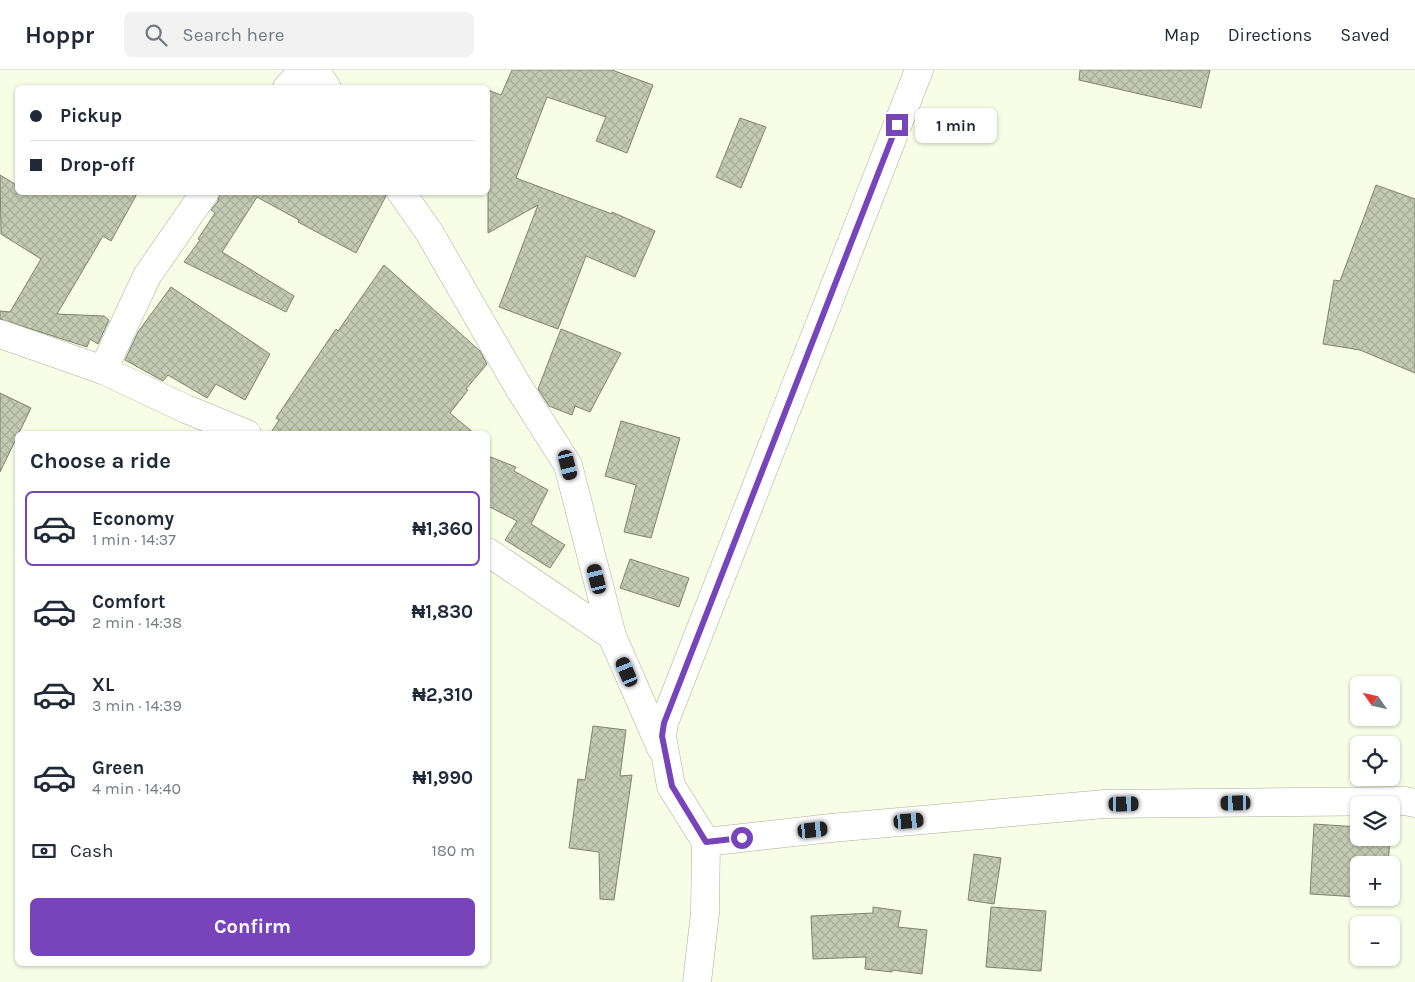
<!DOCTYPE html>
<meta charset="utf-8">
<style>
body{margin:0;font-family:Karla,sans-serif;background:#f2f2f3;color:#1f2937;height:100vh;display:flex;flex-direction:column;font-size:19px;white-space:nowrap}
*{box-sizing:border-box;margin:0}
p{font-size:16px;color:#747a83}
.icon{flex:none;width:28px;height:28px;fill:none;stroke:currentColor;stroke-width:2;stroke-linecap:round;stroke-linejoin:round}
.map{position:relative;flex:1;overflow:hidden}
.details{position:absolute;left:15px;top:361px;width:475px;height:535px;display:flex;flex-direction:column;background:#fff;border-radius:8px;box-shadow:0 1px 4px #0004}
.details>*{flex:none}
.banner{position:absolute;left:15px;top:15px;width:475px;height:110px;border-radius:8px;box-shadow:0 1px 4px #0004;display:grid;align-content:center;height:110px;padding:0 15px;background:#fff}
.needle{width:32px;rotate:304deg}
.buttons{position:absolute;left:1350px;top:606px;display:grid;gap:10px}
.buttons a{display:grid;place-items:center;width:50px;height:50px;border-radius:8px;background:#fff;box-shadow:0 1px 4px #0004;font-size:25px}
.end{position:absolute;width:22px;height:22px;margin:-11px;border:6px solid #74b;background:#fff;box-shadow:0 0 0 2px #fff}
.from{border-radius:50%}
.bubble{position:absolute;height:35px;border-radius:8px;background:#fff;box-shadow:0 1px 4px #0004;font-size:16px;font-weight:700;line-height:35px;text-align:center}
.car{position:absolute;width:15px;height:30px;margin:-15px -8px;border-radius:6px;box-shadow:0 0 4px 1px #0007;background:linear-gradient(#222 24%,#8ab4d8 0 40%,#222 0 76%,#8ab4d8 0 86%,#222 0)}
.banner b{display:flex;align-items:center;gap:18px;height:48px;font-size:19px}
.banner b+b{border-top:1px solid #e0e1e3}
.banner i{width:12px;height:12px;background:#1f2937}
ul{padding:0;list-style:none}
li{display:flex;align-items:center;gap:15px;height:75px;margin:0 10px 8px;padding:0 5px;border:2px solid transparent;border-radius:8px}
li div{flex:1}
li b{display:block;font-size:19px}
li em{font-style:normal;font-weight:700}
li.current{border-color:#74b}
li>.icon{width:45px;height:45px;stroke-width:1.5}
h2{padding:0 15px;font-size:22px;line-height:60px}
.pay{display:flex;align-items:center;gap:12px;height:55px;padding:0 15px;font-size:19px}
.pay p{margin-inline-start:auto}
.primary-button{display:flex;gap:10px;margin-top:auto;padding:10px 15px}
.primary-button a{flex:1;height:58px;border-radius:8px;background:#74b;color:#fff;font-size:20px;font-weight:700;line-height:58px;text-align:center}
header{display:flex;align-items:center;gap:30px;box-sizing:border-box;height:70px;padding:0 25px;background:#fff;border-bottom:1px solid #e0e1e3}
header strong{font-size:24px}
nav{display:flex;gap:28px;margin-inline-start:auto;font-size:18px}
.search{width:350px;height:45px;background:#f2f2f3;display:flex;align-items:center;gap:12px;box-sizing:border-box;padding:0 18px;border-radius:8px;color:#747a83;font-size:19px}
.map>svg:first-child{display:block}
.building{fill:url(#building-cross-hatch);stroke:#7e846d}
.lines{fill:none;stroke-linecap:round;stroke-linejoin:round}
.minor-casing{stroke:#a9af98;stroke-width:29}
.minor{stroke:#fff;stroke-width:28}
.route{stroke:#74b;stroke-width:6}
</style>
<header>
<strong>Hoppr</strong>
<div class="search"><svg class="icon" aria-label="search" viewBox="0 0 24 24"><circle cx="10" cy="10" r="6"/><path d="M15 15l6 6"/></svg>Search here</div>
<nav><a>Map</a><a>Directions</a><a>Saved</a></nav>
</header>
<div class="map">
<svg width="1415" height="912" viewBox="0 0 1415 912">
<defs>
<pattern id="building-cross-hatch" width="8" height="8" patternUnits="userSpaceOnUse" patternTransform="scale(1.25)"><rect width="8" height="8" fill="#c3cab1"/><path d="M0 0l8 8M0 8l8-8" fill="none" stroke="#a7ad98"/></pattern>
</defs>
<rect width="100%" height="100%" fill="#f7fee5"/>
<g class="building">
<polygon points="512,0 612,0 653,15 627,83 596,71 606,47 547,27 516,108 612,144 612,142 655,161 635,207 586,186 558,259 499,237 538,135 488,163 488,20 501,25"/>
<polygon points="1080,0 1210,0 1201,38 1079,10"/>
<polygon points="740,48 766,57 741,118 716,107"/>
<polygon points="0,105 18,116 18,122 138,122 111,171 103,166 57,244 104,246 109,250 98,274 90,269 87,277 0,249 0,241 10,242 41,189 1,164"/>
<polygon points="1376,115 1415,129 1415,303 1360,280 1323,274 1334,210 1340,211"/>
<polygon points="220,122 386,122 386,126 356,183 298,152 299,150 257,127 222,182 294,226 286,242 184,192 200,170 198,169 215,143 211,140 218,131"/>
<polygon points="384,195 480,281 487,294 466,319 468,320 450,343 475,364 270,364 279,350 276,348 336,259 338,261"/>
<polygon points="171,217 270,284 245,330 216,314 207,328 168,305 163,311 125,290 138,262"/>
<polygon points="561,259 621,283 590,342 575,336 572,345 549,336 538,319"/>
<polygon points="0,323 31,338 0,402"/>
<polygon points="621,351 680,368 651,468 624,462 636,415 605,406"/>
<polygon points="488,386 516,397 514,401 548,420 531,454 565,475 550,498 505,470 517,451 488,436"/>
<polygon points="630,489 689,508 679,537 620,518"/>
<polygon points="593,656 626,660 620,706 632,705 614,830 600,829 599,782 569,778 578,709 585,710"/>
<polygon points="1314,754 1359,757 1359,768 1390,768 1388,795 1359,795 1359,827 1310,824"/>
<polygon points="974,784 1001,788 994,834 968,830"/>
<polygon points="873,837 901,841 898,857 927,860 922,904 892,900 892,902 865,899 866,887 813,889 811,846 873,843"/>
<polygon points="991,837 1046,841 1041,901 986,897"/>
</g>
<g class="lines">
<g class="minor-casing">
<g id="minor">
<polyline points="315,0 327,18"/>
<polyline points="287,18 303,0"/>
<polyline points="401,122 429,162 519,318 568,395 612,566 661,678"/>
<polyline points="0,264 103,300 186,339 247,364"/>
<polyline points="103,300 147,206 205,122"/>
<polyline points="488,482 612,566"/>
<polyline points="706,772 831,758 1105,734 1405,731 1415,733"/>
<polyline points="697,912 705,843 706,772 671,716 662,666 664,653 919,0"/>
</g>
</g>
<use href="#minor" class="minor"/>
</g>
<g class="lines">
<polyline class="route" points="742,768 706,772 672,716 662,666 664,653 897,55"/>
</g>
</svg>
<div class="buttons">
<a><svg class="needle" viewBox="-14 -14 28 28"><path d="M0-13l5 13h-10z" fill="#e53935"/><path d="M0 13l5-13h-10z" fill="#747a83"/></svg></a>
<a><svg class="icon" aria-label="locate" viewBox="0 0 24 24"><circle cx="12" cy="12" r="6"/><path d="M12 2v4M12 18v4M2 12h4M18 12h4"/></svg></a>
<a><svg class="icon" aria-label="layers" viewBox="0 0 24 24"><path d="M12 4l9 5-9 5-9-5zM3 14l9 5 9-5"/></svg></a>
<a>+</a>
<a>−</a>
</div>
<i class="end from" style="left:742px;top:768px"></i>
<i class="end" style="left:897px;top:55px"></i>
<div class="bubble" style="left:915px;top:38px;width:82px">1 min</div>
<i class="car" style="left:568px;top:395px;rotate:166deg"></i>
<i class="car" style="left:597px;top:509px;rotate:346deg"></i>
<i class="car" style="left:627px;top:602px;rotate:337deg"></i>
<i class="car" style="left:1236px;top:733px;rotate:269deg"></i>
<i class="car" style="left:1124px;top:734px;rotate:89deg"></i>
<i class="car" style="left:909px;top:751px;rotate:85deg"></i>
<i class="car" style="left:813px;top:760px;rotate:84deg"></i>
<div class="banner">
<b><i class="from"></i>Pickup</b>
<b><i></i>Drop-off</b>
</div>
<section class="details">
<h2>Choose a ride</h2>
<ul>
<li class="current"><svg class="icon" aria-label="car" viewBox="0 0 24 24"><path d="M5 17H2v-5l4-1 3-4h7l3 4 3 1v5h-3M9 17h6M6 11h13"/><circle cx="7" cy="17" r="2"/><circle cx="17" cy="17" r="2"/></svg><div><b>Economy</b><p>1 min · 14:37</p></div><em>₦1,360</em></li>
<li><svg class="icon" aria-label="car" viewBox="0 0 24 24"><path d="M5 17H2v-5l4-1 3-4h7l3 4 3 1v5h-3M9 17h6M6 11h13"/><circle cx="7" cy="17" r="2"/><circle cx="17" cy="17" r="2"/></svg><div><b>Comfort</b><p>2 min · 14:38</p></div><em>₦1,830</em></li>
<li><svg class="icon" aria-label="car" viewBox="0 0 24 24"><path d="M5 17H2v-5l4-1 3-4h7l3 4 3 1v5h-3M9 17h6M6 11h13"/><circle cx="7" cy="17" r="2"/><circle cx="17" cy="17" r="2"/></svg><div><b>XL</b><p>3 min · 14:39</p></div><em>₦2,310</em></li>
<li><svg class="icon" aria-label="car" viewBox="0 0 24 24"><path d="M5 17H2v-5l4-1 3-4h7l3 4 3 1v5h-3M9 17h6M6 11h13"/><circle cx="7" cy="17" r="2"/><circle cx="17" cy="17" r="2"/></svg><div><b>Green</b><p>4 min · 14:40</p></div><em>₦1,990</em></li>
</ul>
<div class="pay"><svg class="icon" aria-label="cash" viewBox="0 0 24 24"><path d="M3 7h18v10H3z"/><circle cx="12" cy="12" r="2"/></svg>Cash<p>180 m</p></div>
<div class="primary-button"><a>Confirm</a></div>
</section>
</div>
